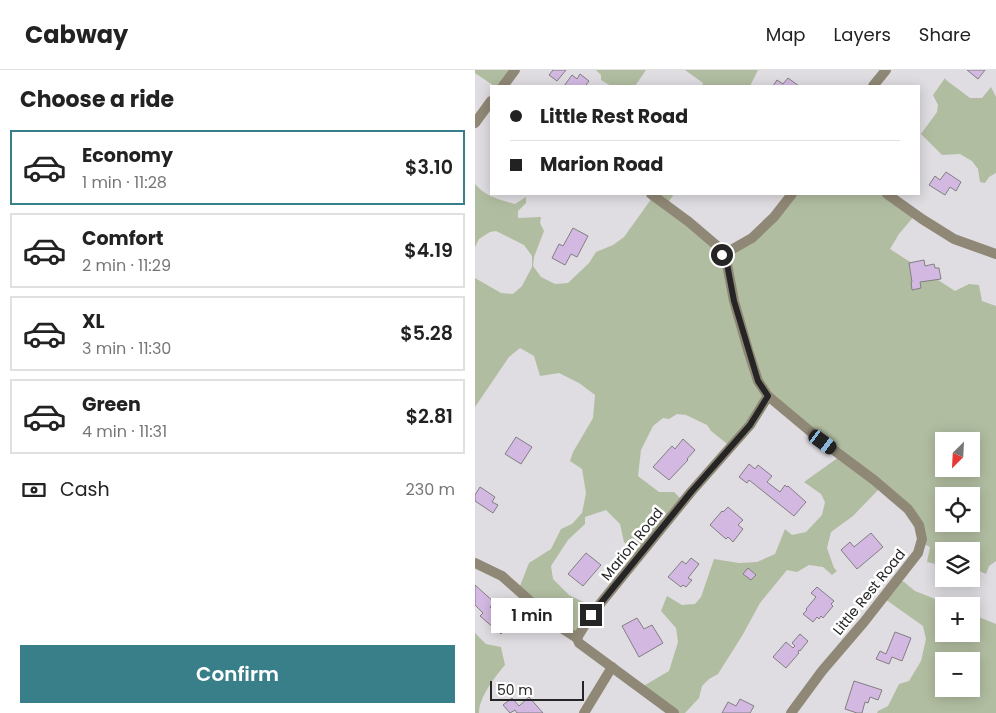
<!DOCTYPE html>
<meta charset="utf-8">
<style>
body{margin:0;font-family:Poppins,sans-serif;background:#f2f2f2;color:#222;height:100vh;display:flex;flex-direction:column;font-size:19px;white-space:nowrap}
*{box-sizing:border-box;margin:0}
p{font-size:16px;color:#767676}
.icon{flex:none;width:28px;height:28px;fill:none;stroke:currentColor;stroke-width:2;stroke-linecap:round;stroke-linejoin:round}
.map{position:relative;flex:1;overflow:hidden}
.details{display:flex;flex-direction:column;background:#fff;width:475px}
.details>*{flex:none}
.hud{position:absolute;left:15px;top:15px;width:430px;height:110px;border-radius:0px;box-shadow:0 2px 12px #0003;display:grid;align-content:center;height:110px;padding:0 20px;background:#fff}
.needle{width:32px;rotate:204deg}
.fabs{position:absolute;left:460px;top:362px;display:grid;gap:10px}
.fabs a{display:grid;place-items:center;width:45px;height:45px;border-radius:0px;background:#fff;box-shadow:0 2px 12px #0003;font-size:25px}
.scale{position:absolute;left:15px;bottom:12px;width:94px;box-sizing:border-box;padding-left:5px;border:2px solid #262526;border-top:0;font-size:14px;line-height:18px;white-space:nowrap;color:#262526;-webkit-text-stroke:4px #fff;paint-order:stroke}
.end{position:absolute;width:22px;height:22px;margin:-11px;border:6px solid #262526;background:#fff;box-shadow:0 0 0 2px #fff}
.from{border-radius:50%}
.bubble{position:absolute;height:35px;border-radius:0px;background:#fff;box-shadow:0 2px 12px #0003;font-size:16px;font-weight:600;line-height:35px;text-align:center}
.car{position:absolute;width:15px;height:30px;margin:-15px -8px;border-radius:6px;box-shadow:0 0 4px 1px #0007;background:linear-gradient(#222 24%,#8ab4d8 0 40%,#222 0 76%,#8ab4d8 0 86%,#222 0)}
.hud b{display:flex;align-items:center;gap:18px;height:48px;font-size:19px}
.hud b+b{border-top:1px solid #e0e0e0}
.hud i{width:12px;height:12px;background:#222}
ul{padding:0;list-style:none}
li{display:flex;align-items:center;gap:15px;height:75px;margin:0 10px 8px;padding:0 10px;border:2px solid #e0e0e0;border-radius:0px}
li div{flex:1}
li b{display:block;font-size:19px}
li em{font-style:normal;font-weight:600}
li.selected{border-color:#387f89}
li>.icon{width:45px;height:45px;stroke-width:1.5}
h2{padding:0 20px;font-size:22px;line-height:60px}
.pay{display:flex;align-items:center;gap:12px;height:55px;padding:0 20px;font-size:19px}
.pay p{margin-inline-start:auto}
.button{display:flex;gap:10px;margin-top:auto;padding:10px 20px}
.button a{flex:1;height:58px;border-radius:0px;background:#387f89;color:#fff;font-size:20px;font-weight:600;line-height:58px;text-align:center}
header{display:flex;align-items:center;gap:30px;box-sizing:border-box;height:70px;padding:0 25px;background:#fff;border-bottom:1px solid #e0e0e0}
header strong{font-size:24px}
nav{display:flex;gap:28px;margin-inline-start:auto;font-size:18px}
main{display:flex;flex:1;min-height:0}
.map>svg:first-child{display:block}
.green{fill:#b1bda1;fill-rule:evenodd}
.building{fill:#d3b9e2;stroke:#817f82}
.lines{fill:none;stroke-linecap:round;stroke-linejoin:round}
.minor{stroke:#908876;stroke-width:10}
.tertiary{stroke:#908876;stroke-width:10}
.route{stroke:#262526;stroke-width:6}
.labels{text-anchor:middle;stroke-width:5;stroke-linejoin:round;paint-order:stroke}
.street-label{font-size:14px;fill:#262526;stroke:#fff}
</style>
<header>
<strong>Cabway</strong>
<nav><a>Map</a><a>Layers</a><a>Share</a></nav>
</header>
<main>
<section class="details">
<h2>Choose a ride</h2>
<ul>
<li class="selected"><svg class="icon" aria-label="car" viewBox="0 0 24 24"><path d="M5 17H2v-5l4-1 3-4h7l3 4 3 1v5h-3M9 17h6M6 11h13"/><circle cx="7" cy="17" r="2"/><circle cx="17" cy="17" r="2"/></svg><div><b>Economy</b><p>1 min · 11:28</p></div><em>$3.10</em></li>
<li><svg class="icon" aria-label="car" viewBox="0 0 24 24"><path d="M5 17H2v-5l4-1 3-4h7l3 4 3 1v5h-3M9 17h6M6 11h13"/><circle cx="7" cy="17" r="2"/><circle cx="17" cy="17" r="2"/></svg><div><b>Comfort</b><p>2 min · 11:29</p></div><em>$4.19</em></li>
<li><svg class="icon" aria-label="car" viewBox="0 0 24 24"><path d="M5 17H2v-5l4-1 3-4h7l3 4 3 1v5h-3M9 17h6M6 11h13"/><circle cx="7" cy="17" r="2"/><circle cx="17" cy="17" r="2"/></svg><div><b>XL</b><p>3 min · 11:30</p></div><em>$5.28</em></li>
<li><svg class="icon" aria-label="car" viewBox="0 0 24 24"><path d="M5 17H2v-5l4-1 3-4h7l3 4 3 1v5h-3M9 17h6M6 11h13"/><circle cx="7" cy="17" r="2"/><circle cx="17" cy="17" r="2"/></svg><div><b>Green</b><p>4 min · 11:31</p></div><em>$2.81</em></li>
</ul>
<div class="pay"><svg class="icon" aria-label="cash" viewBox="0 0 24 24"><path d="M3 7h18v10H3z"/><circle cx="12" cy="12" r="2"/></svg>Cash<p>230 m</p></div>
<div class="button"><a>Confirm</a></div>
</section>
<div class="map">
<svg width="521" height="643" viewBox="0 0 521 643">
<rect width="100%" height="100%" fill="#dfdde1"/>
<g class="green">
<polygon points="0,0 40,0 28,16 19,16 0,3"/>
<polygon points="121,0 171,0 160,16 136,16 126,10 126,5"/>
<polygon points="210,0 283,0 275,16 227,16 228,13"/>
<polygon points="470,8 471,10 495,28 507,28 516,17 521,27 521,103 514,107 510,113 505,112 503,99 497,91 485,84 467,85 446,64 462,42 463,35 458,25"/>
<path d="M0,114C10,126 25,130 40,134L51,127V133L43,141V148L66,147L65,153L69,161L59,187L58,196L66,207L80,214L93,213L114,193L121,182L138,175L149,167L177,128L171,124H199L192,134L245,184L278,169L319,124H411L440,145L424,164L415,179L480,221L494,214L504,215L507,231L521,236V491L514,496L511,504L499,499L497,505L496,504V481H469V496L452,492L455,477L447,473L434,441L405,418L378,446L356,462L352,478L359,498L362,501L357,505L348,497L334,495L322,502L312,500L285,533L267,566L243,604L234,609L227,616L224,628L210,643H198L165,618L194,601L203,572L201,558L186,541L192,526L207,535L220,534L226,527L239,489L264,493L282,492L300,484L310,459L317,465L331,462L347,445L350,432L346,424L329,412L364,387L296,330L256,377L236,361L232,355L211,345L202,344L194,349L188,348L178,356L166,380L163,406L184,422H199L209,432L163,487L149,472L145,454L131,440L110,447V454L93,470L76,496L78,509L94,525L121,538L102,569L43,521L54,493L76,479L86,459L97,454L107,443L111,423L107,399L95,391L98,382L118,348L120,325L104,313L84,303L65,306L59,286L45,278L34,287L0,337V208L26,223L38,224L47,216L57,197V186L49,175L21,161L15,162L4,169L0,177ZM469,371H496V399H469ZM469,426H496V454H469Z"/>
<path d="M425,510L429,512L440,521L478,536H469V564H496V544L521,554V643H402L403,641L413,636L424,614L434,611L446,591L451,569L448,556L410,529ZM469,591H496V619H469Z"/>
<path d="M0,563L11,574L26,577L30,595C20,607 4,627 4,643H0Z"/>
</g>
<g class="building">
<polygon points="78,0 91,0 82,11 74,5"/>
<polygon points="492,0 510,0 503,9"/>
<polygon points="105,4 114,11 111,15 112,16 89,16 97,5 102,9"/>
<polygon points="313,8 324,16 298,16 302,10 308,14"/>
<polygon points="471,102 486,112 481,121 475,117 470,125 454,115 460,106 465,110"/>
<polygon points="98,158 113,166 102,187 96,184 90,195 77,188 84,174 88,176"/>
<polygon points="449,190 450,196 459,194 460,198 464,198 466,209 445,212 446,218 437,220 436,212 437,212 434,193"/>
<polygon points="41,367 57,377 46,394 30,384"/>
<polygon points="208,369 220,380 212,389 213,390 194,410 178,397 197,376 200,379"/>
<polygon points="274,394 280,399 283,395 297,406 292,412 305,422 310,415 312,417 313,416 331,432 319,446 274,410 272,413 264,407"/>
<polygon points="5,417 20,427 17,432 23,435 18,443 0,431 0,425"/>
<polygon points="253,437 268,450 263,455 268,459 258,472 253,467 251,469 235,455 247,441 248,442"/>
<polygon points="396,463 408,477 382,499 366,480 375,472 379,477"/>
<polygon points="111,483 126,495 108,516 93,504"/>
<polygon points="216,488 224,494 213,508 217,510 211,517 208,515 206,517 193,507 207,491 211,494"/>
<polygon points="273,498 281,505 276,510 268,504"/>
<polygon points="0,515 19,532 15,537 35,554 26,564 5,546 8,543 0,535"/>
<polygon points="342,517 359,531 356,534 358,536 348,548 346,546 344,549 342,547 338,552 328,544 332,540 331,539 341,527 336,523"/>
<polygon points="162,548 169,559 177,555 188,573 164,587 147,556"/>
<polygon points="420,562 436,568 427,591 417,587 414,594 401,589 405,581 411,584"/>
<polygon points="325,564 333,571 325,581 324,580 323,582 324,583 311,598 298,587 311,572 318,578 320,576 317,573"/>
<polygon points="379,611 407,620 403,630 395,627 393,633 390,632 387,643 382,643 370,639"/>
<polygon points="54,627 68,643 42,643 40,640 35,643 28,635 37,628 44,636"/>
<polygon points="265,629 279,636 275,643 247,643 253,632 261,636"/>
</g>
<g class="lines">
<g class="minor">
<polyline points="398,16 411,0"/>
<polyline points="176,124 214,152 241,175 252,194 259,231 273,280 283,311 293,326 348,372 399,410 433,439 444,455 447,469 443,483 389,552 347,601 316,643"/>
<polyline points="412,124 447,149 479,169 521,184"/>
<polyline points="247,185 277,168 299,147 317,124"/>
<polyline points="0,493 27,506 82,555 102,568"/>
<polyline points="109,643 137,597"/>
<polyline points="199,643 104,573 102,568 116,545 216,422 275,355 293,326"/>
</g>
<g class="tertiary">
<polyline points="28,16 40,0"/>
<polyline points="0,53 16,31"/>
</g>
</g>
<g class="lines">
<polyline class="route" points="116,545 216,422 275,355 293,326 283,311 259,231 252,194 247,185"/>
</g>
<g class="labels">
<g class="street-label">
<text transform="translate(157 474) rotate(-51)" y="5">Marion Road</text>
<text transform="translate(394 522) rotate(-51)" y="5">Little Rest Road</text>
</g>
</g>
</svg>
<div class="fabs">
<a><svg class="needle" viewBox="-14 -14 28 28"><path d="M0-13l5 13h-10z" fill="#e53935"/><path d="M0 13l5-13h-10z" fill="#767676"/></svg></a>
<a><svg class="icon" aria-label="locate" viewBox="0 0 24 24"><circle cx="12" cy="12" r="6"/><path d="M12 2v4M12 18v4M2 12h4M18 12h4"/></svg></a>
<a><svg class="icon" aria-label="layers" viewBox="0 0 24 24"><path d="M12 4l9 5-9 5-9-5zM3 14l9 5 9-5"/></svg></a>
<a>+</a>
<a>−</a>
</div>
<div class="scale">50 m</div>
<i class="end from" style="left:247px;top:185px"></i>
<i class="end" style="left:116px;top:545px"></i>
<div class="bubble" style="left:16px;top:528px;width:82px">1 min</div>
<i class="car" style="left:348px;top:372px;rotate:126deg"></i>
<div class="hud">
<b><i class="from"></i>Little Rest Road</b>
<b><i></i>Marion Road</b>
</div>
</div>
</main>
